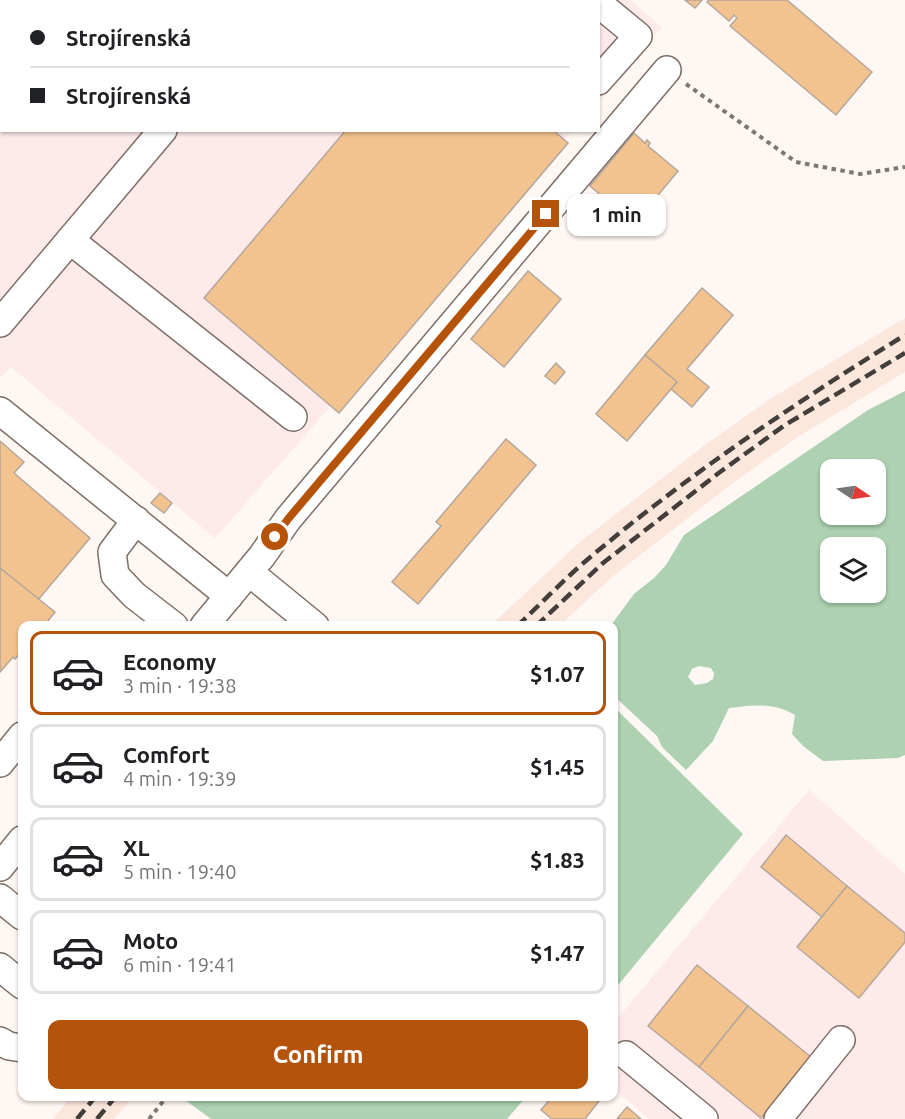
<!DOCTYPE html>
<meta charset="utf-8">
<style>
body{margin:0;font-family:Ubuntu,sans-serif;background:#f2f2f2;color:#202124;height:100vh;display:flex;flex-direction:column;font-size:22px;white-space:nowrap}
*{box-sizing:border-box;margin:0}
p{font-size:20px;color:#757577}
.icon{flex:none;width:33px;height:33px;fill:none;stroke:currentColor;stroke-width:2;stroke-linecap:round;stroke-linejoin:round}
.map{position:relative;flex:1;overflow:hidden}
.drawer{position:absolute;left:18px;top:621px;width:600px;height:480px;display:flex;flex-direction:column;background:#fff;border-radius:12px;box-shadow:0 2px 4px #0004}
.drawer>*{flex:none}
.banner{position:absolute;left:0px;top:0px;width:600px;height:132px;box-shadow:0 2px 4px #0004;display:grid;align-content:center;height:132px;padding:0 30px;background:#fff}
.needle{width:39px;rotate:103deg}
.controls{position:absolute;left:820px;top:459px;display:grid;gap:12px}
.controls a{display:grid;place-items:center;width:66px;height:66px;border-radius:12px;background:#fff;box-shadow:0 2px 4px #0004;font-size:30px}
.end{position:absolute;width:27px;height:27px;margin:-14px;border:8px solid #b45309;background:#fff;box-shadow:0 0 0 3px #fff}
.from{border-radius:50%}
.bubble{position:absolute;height:42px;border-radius:12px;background:#fff;box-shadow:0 2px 4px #0004;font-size:20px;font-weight:700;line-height:42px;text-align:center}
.banner b{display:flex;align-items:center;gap:21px;height:57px;font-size:22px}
.banner b+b{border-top:2px solid #e0e0e0}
.banner i{width:15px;height:15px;background:#202124}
ul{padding:10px 0 0;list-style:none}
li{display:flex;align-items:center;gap:18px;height:84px;margin:0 12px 9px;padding:0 18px;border:3px solid #e0e0e0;border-radius:12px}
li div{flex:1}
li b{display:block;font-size:22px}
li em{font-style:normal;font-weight:700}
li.on{border-color:#b45309}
li>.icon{width:54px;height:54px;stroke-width:1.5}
.button{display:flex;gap:12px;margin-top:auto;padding:12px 30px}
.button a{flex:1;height:69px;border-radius:12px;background:#b45309;color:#fff;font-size:24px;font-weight:700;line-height:69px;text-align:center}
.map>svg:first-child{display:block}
.built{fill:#fce7dd}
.industrial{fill:#fee9eb}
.green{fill:#add1b1;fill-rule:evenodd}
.building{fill:#f3c38f;stroke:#b4a79b;stroke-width:1.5}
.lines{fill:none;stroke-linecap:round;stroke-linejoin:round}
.minor-casing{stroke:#7f6f67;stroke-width:30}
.path{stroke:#7e7774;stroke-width:4;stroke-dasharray:4.5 4.5;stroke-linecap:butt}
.minor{stroke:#fff;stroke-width:27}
.rail{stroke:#443e3b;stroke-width:4.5;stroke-dasharray:12 6;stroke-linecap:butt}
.route{stroke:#b45309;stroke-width:8}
</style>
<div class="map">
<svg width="905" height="1119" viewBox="0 0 905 1119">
<rect width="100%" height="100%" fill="#fef7f3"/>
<g class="built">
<polygon points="905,318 905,372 796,438 733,483 612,577 560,625 491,625 581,541 705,445 770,399"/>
<polygon points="72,1096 133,1096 133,1097 114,1119 53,1119"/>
</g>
<g class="industrial">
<polygon points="0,0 630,0 662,27 599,101 598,2 2,2 2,130 572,131 215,538 11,367 0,378"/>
<polygon points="809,790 905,874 905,1119 649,1119 614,1089 614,1023"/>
</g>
<g class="green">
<path d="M905,391V755L898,758L823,761L803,746L792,734L795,715C774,702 753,705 729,708L713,741L686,770L662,747L657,736L614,696V626L611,625L634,594L654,578L666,565L684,535L868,410ZM831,470H876V514H831ZM831,548H876V592H831ZM699,666L711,668L714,673L713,679L707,683L695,685L688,677L692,669Z"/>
<polygon points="614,707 743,834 614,990"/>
<polygon points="181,1097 526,1097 507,1119 211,1119"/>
</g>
<g class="building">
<polygon points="685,0 702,0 695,8"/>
<polygon points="709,0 787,0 872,72 836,115 730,26 737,18 734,15 729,21 707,2"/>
<polygon points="346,130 553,130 568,143 339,413 204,298"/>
<polygon points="634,133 645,143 647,140 650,143 648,146 678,171 634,224 590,186"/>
<polygon points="528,271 561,299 504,367 471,339"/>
<polygon points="702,288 733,315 687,369 709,387 692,407 671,389 677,382 645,355"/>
<polygon points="645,355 677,382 627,441 596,414"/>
<polygon points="556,363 565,372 555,384 545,376"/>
<polygon points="506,439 536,465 418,604 392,582 441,526 436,522"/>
<polygon points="0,441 24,462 14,473 90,538 38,600 0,568"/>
<polygon points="160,493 172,503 164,513 151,503"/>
<polygon points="0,568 55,612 44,626 22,626 22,651 15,659 13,657 0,672"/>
<polygon points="786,835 847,886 822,917 761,867"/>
<polygon points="847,886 905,933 905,942 859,998 797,947"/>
<polygon points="697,965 748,1006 699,1067 648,1026"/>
<polygon points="748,1006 811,1057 761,1118 699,1067"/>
<polygon points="553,1096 603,1096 585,1119 552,1119 541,1110"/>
<polygon points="627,1107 641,1119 617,1119"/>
</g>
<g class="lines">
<g class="minor-casing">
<g id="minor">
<polyline points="272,2 273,0"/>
<polyline points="479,2 480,0"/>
<polyline points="598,3 638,36 598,81"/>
<polyline points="70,240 293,417"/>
<polyline points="0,323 163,130"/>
<polyline points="0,411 229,596"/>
<polyline points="136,520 112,552 115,575 134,595 174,626"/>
<polyline points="249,572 315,626"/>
<polyline points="204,626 262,556 288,519 667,70"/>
<polyline points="0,763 22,736"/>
<polyline points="0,867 22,840"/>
<polyline points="0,898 22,916"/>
<polyline points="0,967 22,985"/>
<polyline points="0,1041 9,1046 22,1048"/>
<polyline points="626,1055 704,1119"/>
<polyline points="778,1119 841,1040"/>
</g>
</g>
<g class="path">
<polyline points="686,84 796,162 860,174 905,167"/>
<polyline points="149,1119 165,1099"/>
</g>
<use href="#minor" class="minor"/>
<g class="rail">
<path d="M517,626C543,602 567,576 594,554C692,472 797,402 905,335"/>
<polyline points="536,626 603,563 720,472 785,425 905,353"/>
<polyline points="77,1119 96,1096"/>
<polyline points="97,1119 116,1096"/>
</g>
</g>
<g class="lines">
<polyline class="route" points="275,537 288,519 546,214"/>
</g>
</svg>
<div class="controls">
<a><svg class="needle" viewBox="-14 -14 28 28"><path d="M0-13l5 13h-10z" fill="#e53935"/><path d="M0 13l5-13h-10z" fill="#757577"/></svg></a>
<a><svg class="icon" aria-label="layers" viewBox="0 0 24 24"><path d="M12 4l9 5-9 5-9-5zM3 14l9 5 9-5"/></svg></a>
</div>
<i class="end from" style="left:275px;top:537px"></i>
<i class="end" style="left:546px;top:214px"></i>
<div class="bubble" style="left:567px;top:194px;width:99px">1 min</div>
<div class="banner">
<b><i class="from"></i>Strojírenská</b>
<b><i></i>Strojírenská</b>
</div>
<section class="drawer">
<ul>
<li class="on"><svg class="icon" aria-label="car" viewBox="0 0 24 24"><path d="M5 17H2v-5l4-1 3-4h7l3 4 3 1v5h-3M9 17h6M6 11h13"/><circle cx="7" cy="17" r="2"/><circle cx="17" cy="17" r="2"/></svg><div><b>Economy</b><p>3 min · 19:38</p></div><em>$1.07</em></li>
<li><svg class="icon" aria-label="car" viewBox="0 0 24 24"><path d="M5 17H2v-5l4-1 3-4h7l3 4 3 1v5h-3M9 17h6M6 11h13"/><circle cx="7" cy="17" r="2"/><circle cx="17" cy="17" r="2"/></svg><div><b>Comfort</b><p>4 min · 19:39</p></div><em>$1.45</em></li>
<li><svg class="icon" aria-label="car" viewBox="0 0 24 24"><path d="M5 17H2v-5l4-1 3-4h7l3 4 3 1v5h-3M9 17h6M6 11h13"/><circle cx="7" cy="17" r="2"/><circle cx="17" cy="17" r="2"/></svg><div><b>XL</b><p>5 min · 19:40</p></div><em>$1.83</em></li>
<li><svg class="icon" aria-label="car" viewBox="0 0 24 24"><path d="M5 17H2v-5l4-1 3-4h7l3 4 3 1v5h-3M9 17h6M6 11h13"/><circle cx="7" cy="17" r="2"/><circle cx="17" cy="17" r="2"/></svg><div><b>Moto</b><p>6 min · 19:41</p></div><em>$1.47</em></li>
</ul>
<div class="button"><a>Confirm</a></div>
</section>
</div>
